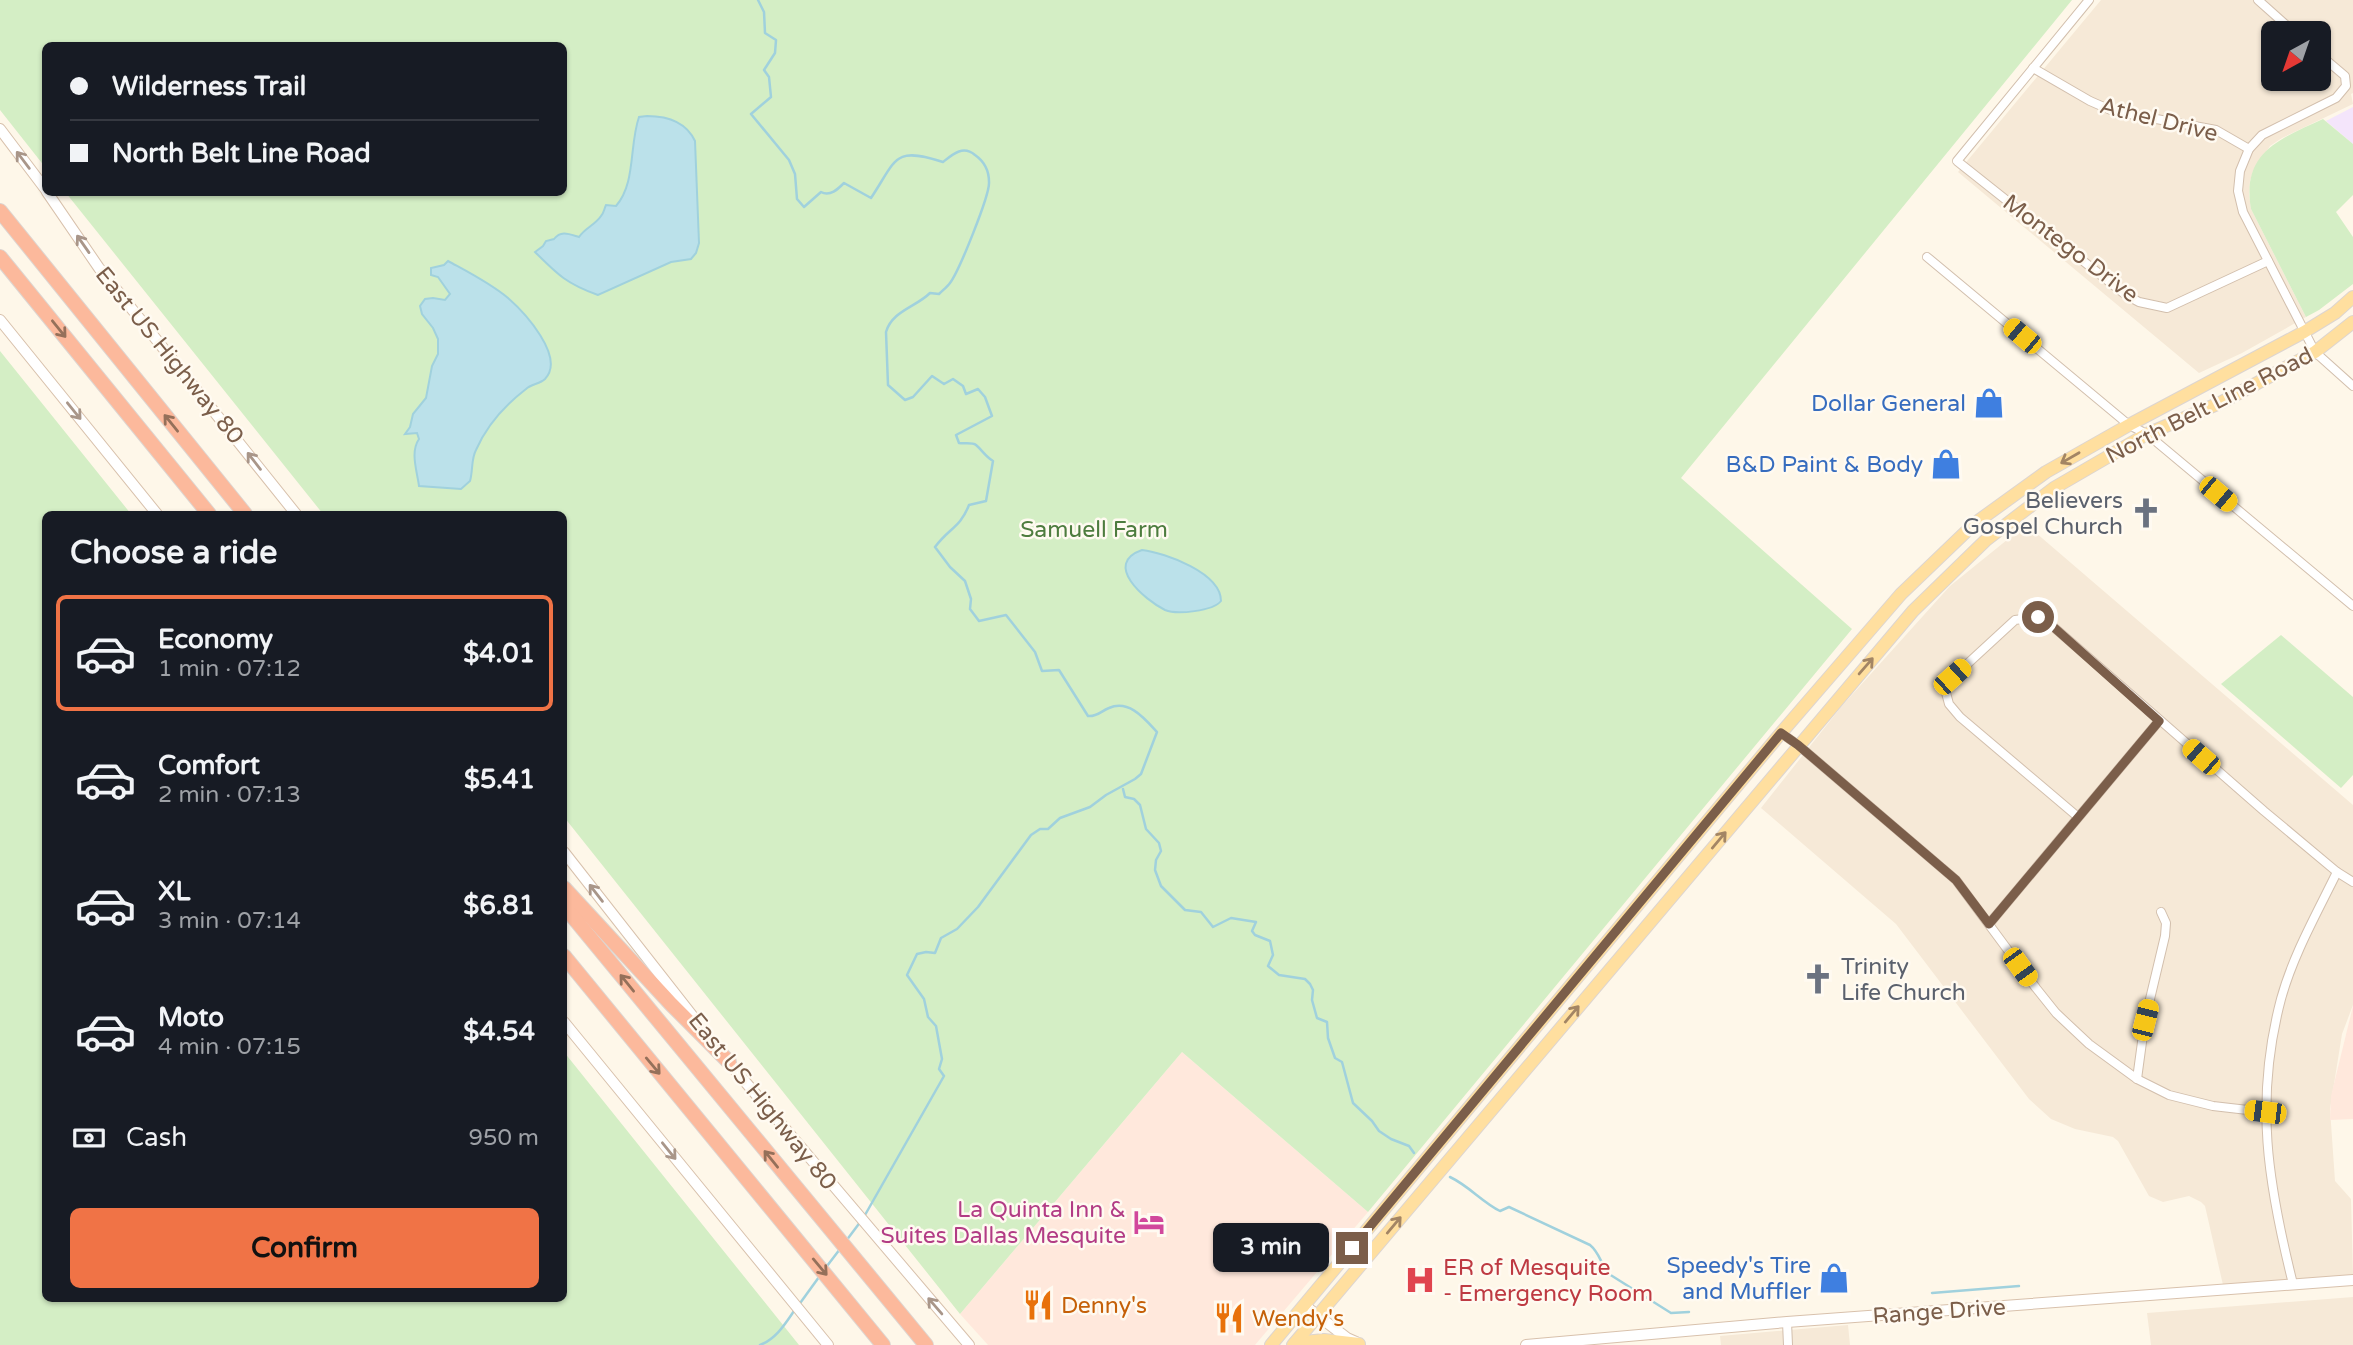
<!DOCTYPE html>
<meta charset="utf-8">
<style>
body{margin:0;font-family:"Varela Round",sans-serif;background:#242831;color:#f1f3f6;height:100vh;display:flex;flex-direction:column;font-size:26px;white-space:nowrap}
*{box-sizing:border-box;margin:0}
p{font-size:23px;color:#9ea1a6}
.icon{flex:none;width:38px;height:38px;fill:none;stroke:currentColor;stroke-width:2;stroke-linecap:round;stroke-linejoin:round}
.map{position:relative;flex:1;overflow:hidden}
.details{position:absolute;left:42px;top:511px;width:525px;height:791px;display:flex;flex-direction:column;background:#171b24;border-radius:10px;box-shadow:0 2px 5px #0004}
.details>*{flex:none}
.hud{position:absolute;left:42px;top:42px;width:525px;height:154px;border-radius:10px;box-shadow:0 2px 5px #0004;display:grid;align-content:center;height:154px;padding:0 28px;background:#171b24}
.needle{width:46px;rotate:220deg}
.tools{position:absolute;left:2261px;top:21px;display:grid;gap:14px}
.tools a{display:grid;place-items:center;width:70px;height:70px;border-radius:10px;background:#171b24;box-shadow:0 2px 5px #0004;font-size:35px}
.end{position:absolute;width:32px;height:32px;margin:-16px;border:9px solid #7b5e4a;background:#fff;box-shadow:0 0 0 4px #fff}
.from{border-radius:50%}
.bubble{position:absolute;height:49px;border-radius:10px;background:#171b24;box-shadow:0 2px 5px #0004;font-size:23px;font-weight:800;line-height:49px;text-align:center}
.car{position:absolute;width:21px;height:42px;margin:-21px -10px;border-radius:9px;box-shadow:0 0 5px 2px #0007;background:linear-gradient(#f5c518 24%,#345 0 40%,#f5c518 0 76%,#345 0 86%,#f5c518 0)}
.hud b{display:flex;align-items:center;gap:24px;height:66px;font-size:26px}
.hud b+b{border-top:2px solid #363941}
.hud i{width:18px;height:18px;background:#f1f3f6}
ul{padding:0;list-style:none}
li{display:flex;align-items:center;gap:21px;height:116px;margin:0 14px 10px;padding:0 14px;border:4px solid transparent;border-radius:10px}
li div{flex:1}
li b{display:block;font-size:26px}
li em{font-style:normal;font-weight:800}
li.active{border-color:#f07346}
li>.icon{width:63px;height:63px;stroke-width:1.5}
h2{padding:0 28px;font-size:32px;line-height:84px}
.pay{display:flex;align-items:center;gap:18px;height:77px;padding:0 28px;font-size:26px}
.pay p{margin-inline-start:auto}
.button{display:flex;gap:14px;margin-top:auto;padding:14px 28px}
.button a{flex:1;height:80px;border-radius:10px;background:#f07346;color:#111;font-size:28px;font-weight:800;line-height:80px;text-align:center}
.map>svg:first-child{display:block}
.residential{fill:#f6e9d7;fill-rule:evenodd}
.commercial{fill:#ffe8dc}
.education{fill:#f4e5fb}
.green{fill:#d4eec5}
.water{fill:#bbe1ea;stroke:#a0d1dd;stroke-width:2}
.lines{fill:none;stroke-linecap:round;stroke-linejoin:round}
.stream{stroke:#a0d1dd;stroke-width:2.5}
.street-casing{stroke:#d2bfad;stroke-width:10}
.secondary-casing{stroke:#d8c1ac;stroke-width:12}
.primary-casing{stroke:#ddd5d0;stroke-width:14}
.highway-casing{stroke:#ddd5d0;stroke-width:16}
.street{stroke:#fff;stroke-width:8}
.secondary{stroke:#fff;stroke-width:10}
.primary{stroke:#ffdf9f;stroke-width:12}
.highway{stroke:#fcb99c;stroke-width:14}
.oneway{stroke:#a99689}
.oneway2{stroke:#95705a}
.oneway3{stroke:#a38564}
.route{stroke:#7b5e4a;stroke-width:9}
.labels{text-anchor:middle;stroke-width:5;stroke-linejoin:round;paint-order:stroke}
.street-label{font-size:23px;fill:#7b5e4a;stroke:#fffaf1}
.shop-label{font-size:23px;fill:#366cbe;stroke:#fffaf1;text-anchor:end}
.worship-label{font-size:23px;fill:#5b616d;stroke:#fffaf1;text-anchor:end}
.park-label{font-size:23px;fill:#4d7c3e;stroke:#fffaf1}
.hotel-label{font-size:23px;fill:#b23c85;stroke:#fffaf1;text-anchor:end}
.health-label{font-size:23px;fill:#be3a42;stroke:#fffaf1;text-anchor:start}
.food-label{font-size:23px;fill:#c56008;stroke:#fffaf1;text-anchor:start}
</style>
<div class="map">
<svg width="2353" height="1345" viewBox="0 0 2353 1345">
<rect width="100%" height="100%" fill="#fef7e9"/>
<g class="residential">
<path d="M2101,0H2353V93L2351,94L2353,104L2282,138L2270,146L2253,171L2250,181L2249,194L2251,209L2306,317L2242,353L2199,373L1958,172ZM2273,33H2319V79H2273Z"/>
<polygon points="2028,526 2353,805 2353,1005 2342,1034 2330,1109 2335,1181 2351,1199 2353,1276 2223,1285 2205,1206 2201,1202 2189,1196 2163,1202 2149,1196 2118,1141 2113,1137 2075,1129 2051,1119 2029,1099 1896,924 1761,808 1841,707 1950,586 2023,527"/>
<polygon points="2353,1297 2353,1345 2151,1345 2147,1313"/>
<polygon points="1848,1325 1850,1345 1721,1345 1720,1336"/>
</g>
<g class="commercial">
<polygon points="2353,1006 2353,1119 2330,1120 2331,1096"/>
<polygon points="1182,1052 1368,1212 1255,1345 988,1345 960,1314"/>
</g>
<polygon class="education" points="2353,107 2353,144 2326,121"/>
<g class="green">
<polygon points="0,0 2072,0 1681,478 1852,629 1368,1212 1182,1052 960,1314 564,817 564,514 323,514 66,193 564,192 564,46 46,46 45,167 0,110"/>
<path d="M2323,119L2353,144V195L2336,212L2353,237V284L2319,310L2306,317L2251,209C2241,152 2280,139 2323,119Z"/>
<polygon points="0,351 131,514 46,514 46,1298 564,1298 564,1052 799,1345 0,1345"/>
<polygon points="2281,635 2353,697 2353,775 2341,788 2221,684"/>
</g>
<g class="water">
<path d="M647,116C668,116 686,122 695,141L699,243L696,253L691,259L671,262L598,295C567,284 558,275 535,252L543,246L546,241L554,239C561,230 569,234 579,237C585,228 595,225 601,216C604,213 604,209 606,205L616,206C636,183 629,146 639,117Z"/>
<path d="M448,261C468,272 490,283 508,298C524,312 566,357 545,379C540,384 531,384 526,389C504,406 487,425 476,450C471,459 473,471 470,481L461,489L419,486C417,471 410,452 419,439L417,433L405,434L410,427L413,414L426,398L432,366L438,354V339L433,328L422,314L420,306L425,299L433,298L445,300L450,294L438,277L431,275V268L444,265Z"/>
<path d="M1142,550C1166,553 1221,573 1221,601C1213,611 1177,615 1165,610C1145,600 1102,564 1142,550Z"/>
</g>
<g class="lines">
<g class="stream">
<path d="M758,0L764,12L765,33L776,40L775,53L764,70L769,77L771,97L751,114L789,160L795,174L797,199L804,207L821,192C830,197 838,189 844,183L871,198C897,159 893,146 943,162C953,154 963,145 975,155C985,162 989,170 989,182C990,195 959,271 950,283C947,287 943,290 939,294L930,293C916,307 892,311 886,332L888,385L905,400L913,397L932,376L944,384L953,379L963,386L966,394L978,389L985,397L992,416L956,435L959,443C965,444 972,442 976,445C982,450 985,456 993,461L986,501L969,505C960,528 949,528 935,547L950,567L965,581L971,599L970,609L979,621L1006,615L1035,652L1042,671L1059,670L1088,716C1097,717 1101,711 1109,708C1129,699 1145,719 1157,732L1141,774L1135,779L1106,795L1090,807L1060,818L1048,829H1040L1031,835L978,907L957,929L941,938L935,953L926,952L917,954L907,975L924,999L928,1017L936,1026L942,1059L939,1069L944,1076L865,1215"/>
<polyline points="1123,789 1125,797 1134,799 1140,805 1146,829 1159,843 1161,851 1156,860 1155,870 1161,886 1185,910 1201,912 1213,927 1231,918 1256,922 1252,931 1255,935 1270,941 1273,955 1268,966 1279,975 1305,979 1310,984 1313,990 1312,1000 1317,1018 1327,1022 1328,1038 1335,1058 1342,1062 1353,1103 1372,1121 1379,1131 1391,1139 1409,1146 1414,1153"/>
<path d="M1450,1177C1469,1186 1482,1202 1500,1211L1509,1207L1590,1245C1600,1253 1601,1265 1609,1274L1671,1313L1689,1312"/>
<polyline points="846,1241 861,1221"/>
<polyline points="827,1266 840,1249"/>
<polyline points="1932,1293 2019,1286"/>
<polyline points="798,1306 819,1277"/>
<path d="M760,1345C776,1339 785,1324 794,1311"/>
</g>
<g class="street-casing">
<g id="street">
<polyline points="2089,0 1957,161 2126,295 2139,302 2167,308 2268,261"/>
<polyline points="2258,0 2295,33"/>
<polyline points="2319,54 2345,76 2346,86 2336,98 2262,135 2249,149 2240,171 2238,191 2243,212 2315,352 2353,386"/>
<polyline points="2033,68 2090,101 2113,111 2216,130 2249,149"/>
<polyline points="1927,257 2129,425 2147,434 2353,606"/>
<polyline points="1781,733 1798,745 1956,880 2036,988 2056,1013 2089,1044 2137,1079 2169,1095 2213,1106 2265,1112"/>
<polyline points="2078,817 1960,717 1949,704 1945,689 1952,678 2015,620 2038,617 2049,623 2264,811 2337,872 2353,882"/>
<polyline points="1989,924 2159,721"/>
<polyline points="2137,1079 2145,1020 2165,936 2166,923 2161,912"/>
<path d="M2293,1284C2268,1184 2254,1101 2281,999C2293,955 2317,913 2337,872"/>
<polyline points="1787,1322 1788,1345"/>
</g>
</g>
<g class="secondary-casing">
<g id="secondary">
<polyline points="0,129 46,190"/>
<polyline points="47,192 99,268 296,514"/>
<polyline points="0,320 157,514"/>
<polyline points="564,852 698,1023"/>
<polyline points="564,1022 828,1345"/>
<polyline points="725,1058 969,1345"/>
<polyline points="1304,1305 1347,1338 1356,1342"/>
<polyline points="1526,1345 1787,1322 2353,1280"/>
</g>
</g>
<g class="primary-casing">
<g id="primary">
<polyline points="1295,1343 1324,1340 1359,1344"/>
<polyline points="1271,1345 1781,733 1901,594 1974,524 2046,472 2129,425 2304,332 2335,313 2353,297"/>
<polyline points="1293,1345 1913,611 1986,540 2054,488 2147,434 2222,402 2315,352 2353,322"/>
</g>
</g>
<g class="highway-casing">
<g id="highway">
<polyline points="0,211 245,514"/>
<polyline points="0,257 209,514"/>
<polyline points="564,888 671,1004 729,1062"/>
<polyline points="564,906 926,1345"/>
<polyline points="564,956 883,1345"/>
</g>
</g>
<use href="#street" class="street"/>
<use href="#secondary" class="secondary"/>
<use href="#primary" class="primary"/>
<use href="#highway" class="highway"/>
</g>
<defs><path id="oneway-shaft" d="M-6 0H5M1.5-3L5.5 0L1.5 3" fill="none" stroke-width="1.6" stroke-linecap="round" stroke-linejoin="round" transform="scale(1.75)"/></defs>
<g class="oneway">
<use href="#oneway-shaft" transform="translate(23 160) rotate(-127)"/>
<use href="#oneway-shaft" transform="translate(83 244) rotate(-125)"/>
<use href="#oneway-shaft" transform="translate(74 411) rotate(51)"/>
<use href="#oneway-shaft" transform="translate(254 461) rotate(-128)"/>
<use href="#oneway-shaft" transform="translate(596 893) rotate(-128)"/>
<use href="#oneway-shaft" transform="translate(669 1151) rotate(51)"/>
<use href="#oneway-shaft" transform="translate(935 1306) rotate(-131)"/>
</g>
<g class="oneway2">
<use href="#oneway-shaft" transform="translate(59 329) rotate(51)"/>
<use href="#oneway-shaft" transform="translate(171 423) rotate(-129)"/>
<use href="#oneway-shaft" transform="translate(627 983) rotate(-129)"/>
<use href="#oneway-shaft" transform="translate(653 1066) rotate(50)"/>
<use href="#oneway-shaft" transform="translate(771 1159) rotate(-129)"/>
<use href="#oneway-shaft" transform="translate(820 1267) rotate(50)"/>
</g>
<g class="oneway3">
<use href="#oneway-shaft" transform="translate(2070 458) rotate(150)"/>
<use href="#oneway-shaft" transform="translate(1866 666) rotate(-49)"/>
<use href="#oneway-shaft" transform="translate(1719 840) rotate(-50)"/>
<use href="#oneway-shaft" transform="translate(1572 1014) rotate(-50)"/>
<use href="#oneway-shaft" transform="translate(1394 1225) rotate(-50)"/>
</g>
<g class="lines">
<polyline class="route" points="1352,1248 1781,733 1798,745 1956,880 1989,924 2159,721 2049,623 2038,617"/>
</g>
<defs>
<g id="shop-bare" transform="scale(2.415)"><path d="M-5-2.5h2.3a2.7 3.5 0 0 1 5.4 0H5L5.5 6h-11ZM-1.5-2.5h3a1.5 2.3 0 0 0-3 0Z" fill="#3f7fe0" stroke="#fffaf1" stroke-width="2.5" paint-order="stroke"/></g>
<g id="church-bare" transform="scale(2.415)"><path d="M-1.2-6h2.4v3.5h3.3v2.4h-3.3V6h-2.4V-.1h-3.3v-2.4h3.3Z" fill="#6b7280" stroke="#fffaf1" stroke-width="2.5" paint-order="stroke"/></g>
<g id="hotel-bare" transform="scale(2.415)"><path d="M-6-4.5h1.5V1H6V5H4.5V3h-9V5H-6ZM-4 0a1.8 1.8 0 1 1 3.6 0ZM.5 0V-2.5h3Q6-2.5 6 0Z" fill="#d1479c" stroke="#fffaf1" stroke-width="2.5" paint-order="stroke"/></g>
<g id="hospital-bare" transform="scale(2.415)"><path d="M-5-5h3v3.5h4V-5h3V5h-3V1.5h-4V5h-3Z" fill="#e0444e" stroke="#fffaf1" stroke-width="2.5" paint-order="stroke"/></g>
<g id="restaurant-bare" transform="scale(2.415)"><path d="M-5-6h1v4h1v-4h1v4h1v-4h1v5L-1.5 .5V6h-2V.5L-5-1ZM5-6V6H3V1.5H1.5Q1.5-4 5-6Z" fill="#e8710a" stroke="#fffaf1" stroke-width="2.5" paint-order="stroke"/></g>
</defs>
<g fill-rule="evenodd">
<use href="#shop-bare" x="1989" y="403"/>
<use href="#shop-bare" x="1946" y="464"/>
<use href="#church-bare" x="2146" y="513"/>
<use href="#church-bare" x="1818" y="979"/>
<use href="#hotel-bare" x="1149" y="1222"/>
<use href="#shop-bare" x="1834" y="1278"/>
<use href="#hospital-bare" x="1420" y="1280"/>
<use href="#restaurant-bare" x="1038" y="1305"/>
<use href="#restaurant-bare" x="1229" y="1318"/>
</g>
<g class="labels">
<g class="street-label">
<text transform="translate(2159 119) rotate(14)" y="8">Athel Drive</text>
<text transform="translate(2071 248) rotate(37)" y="8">Montego Drive</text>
<text transform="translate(170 355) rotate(51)" y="8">East US Highway 80</text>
<text transform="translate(2209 405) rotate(-27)" y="8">North Belt Line Road</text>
<text transform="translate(763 1101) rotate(51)" y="8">East US Highway 80</text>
<text transform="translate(1939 1311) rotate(-4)" y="8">Range Drive</text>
</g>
<g class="shop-label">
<text x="1966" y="411">Dollar General</text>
<text x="1923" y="472">B&amp;D Paint &amp; Body</text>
<text x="1811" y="1273">Speedy's Tire<tspan x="1811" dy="26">and Muffler</tspan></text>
</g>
<g class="worship-label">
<text x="2123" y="508">Believers<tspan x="2123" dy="26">Gospel Church</tspan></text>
<text x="1841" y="974" text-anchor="start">Trinity<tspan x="1841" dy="26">Life Church</tspan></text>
</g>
<g class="park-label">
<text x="1094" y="537">Samuell Farm</text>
</g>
<g class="hotel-label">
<text x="1126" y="1217">La Quinta Inn &amp;<tspan x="1126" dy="26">Suites Dallas Mesquite</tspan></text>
</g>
<g class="health-label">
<text x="1443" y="1275">ER of Mesquite<tspan x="1443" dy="26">- Emergency Room</tspan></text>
</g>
<g class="food-label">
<text x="1061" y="1313">Denny's</text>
<text x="1252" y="1326">Wendy's</text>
</g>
</g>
</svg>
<div class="tools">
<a><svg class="needle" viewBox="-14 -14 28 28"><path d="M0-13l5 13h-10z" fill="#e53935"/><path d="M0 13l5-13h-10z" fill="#9ea1a6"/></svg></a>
</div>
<i class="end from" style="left:2038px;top:617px"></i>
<i class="end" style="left:1352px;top:1248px"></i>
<div class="bubble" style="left:1213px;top:1223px;width:116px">3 min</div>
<i class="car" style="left:2022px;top:336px;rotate:310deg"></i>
<i class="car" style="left:2218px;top:494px;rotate:130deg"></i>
<i class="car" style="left:1952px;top:677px;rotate:48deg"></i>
<i class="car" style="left:2201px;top:757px;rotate:311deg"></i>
<i class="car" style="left:2020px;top:967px;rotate:144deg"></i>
<i class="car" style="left:2145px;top:1020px;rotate:14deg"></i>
<i class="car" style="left:2265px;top:1112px;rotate:277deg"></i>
<div class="hud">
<b><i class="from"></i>Wilderness Trail</b>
<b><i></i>North Belt Line Road</b>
</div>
<section class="details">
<h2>Choose a ride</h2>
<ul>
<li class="active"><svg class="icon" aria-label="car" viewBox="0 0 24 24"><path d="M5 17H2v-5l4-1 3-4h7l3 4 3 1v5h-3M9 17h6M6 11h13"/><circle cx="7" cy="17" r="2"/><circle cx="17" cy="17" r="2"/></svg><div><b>Economy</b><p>1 min · 07:12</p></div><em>$4.01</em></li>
<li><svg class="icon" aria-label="car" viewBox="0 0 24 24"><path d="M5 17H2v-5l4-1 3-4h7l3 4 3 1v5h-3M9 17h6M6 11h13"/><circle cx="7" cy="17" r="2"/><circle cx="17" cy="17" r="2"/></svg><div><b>Comfort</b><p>2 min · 07:13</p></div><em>$5.41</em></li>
<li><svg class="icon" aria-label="car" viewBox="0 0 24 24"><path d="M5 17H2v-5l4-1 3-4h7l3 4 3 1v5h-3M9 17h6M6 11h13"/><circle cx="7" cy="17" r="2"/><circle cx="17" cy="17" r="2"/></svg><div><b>XL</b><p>3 min · 07:14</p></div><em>$6.81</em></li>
<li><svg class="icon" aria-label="car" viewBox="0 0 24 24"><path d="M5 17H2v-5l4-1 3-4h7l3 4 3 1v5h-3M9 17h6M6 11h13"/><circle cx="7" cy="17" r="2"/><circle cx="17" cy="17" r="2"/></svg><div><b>Moto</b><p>4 min · 07:15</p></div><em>$4.54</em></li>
</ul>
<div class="pay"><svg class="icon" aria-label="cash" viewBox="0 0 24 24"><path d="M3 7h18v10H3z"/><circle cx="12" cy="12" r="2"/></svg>Cash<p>950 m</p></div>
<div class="button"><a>Confirm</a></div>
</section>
</div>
